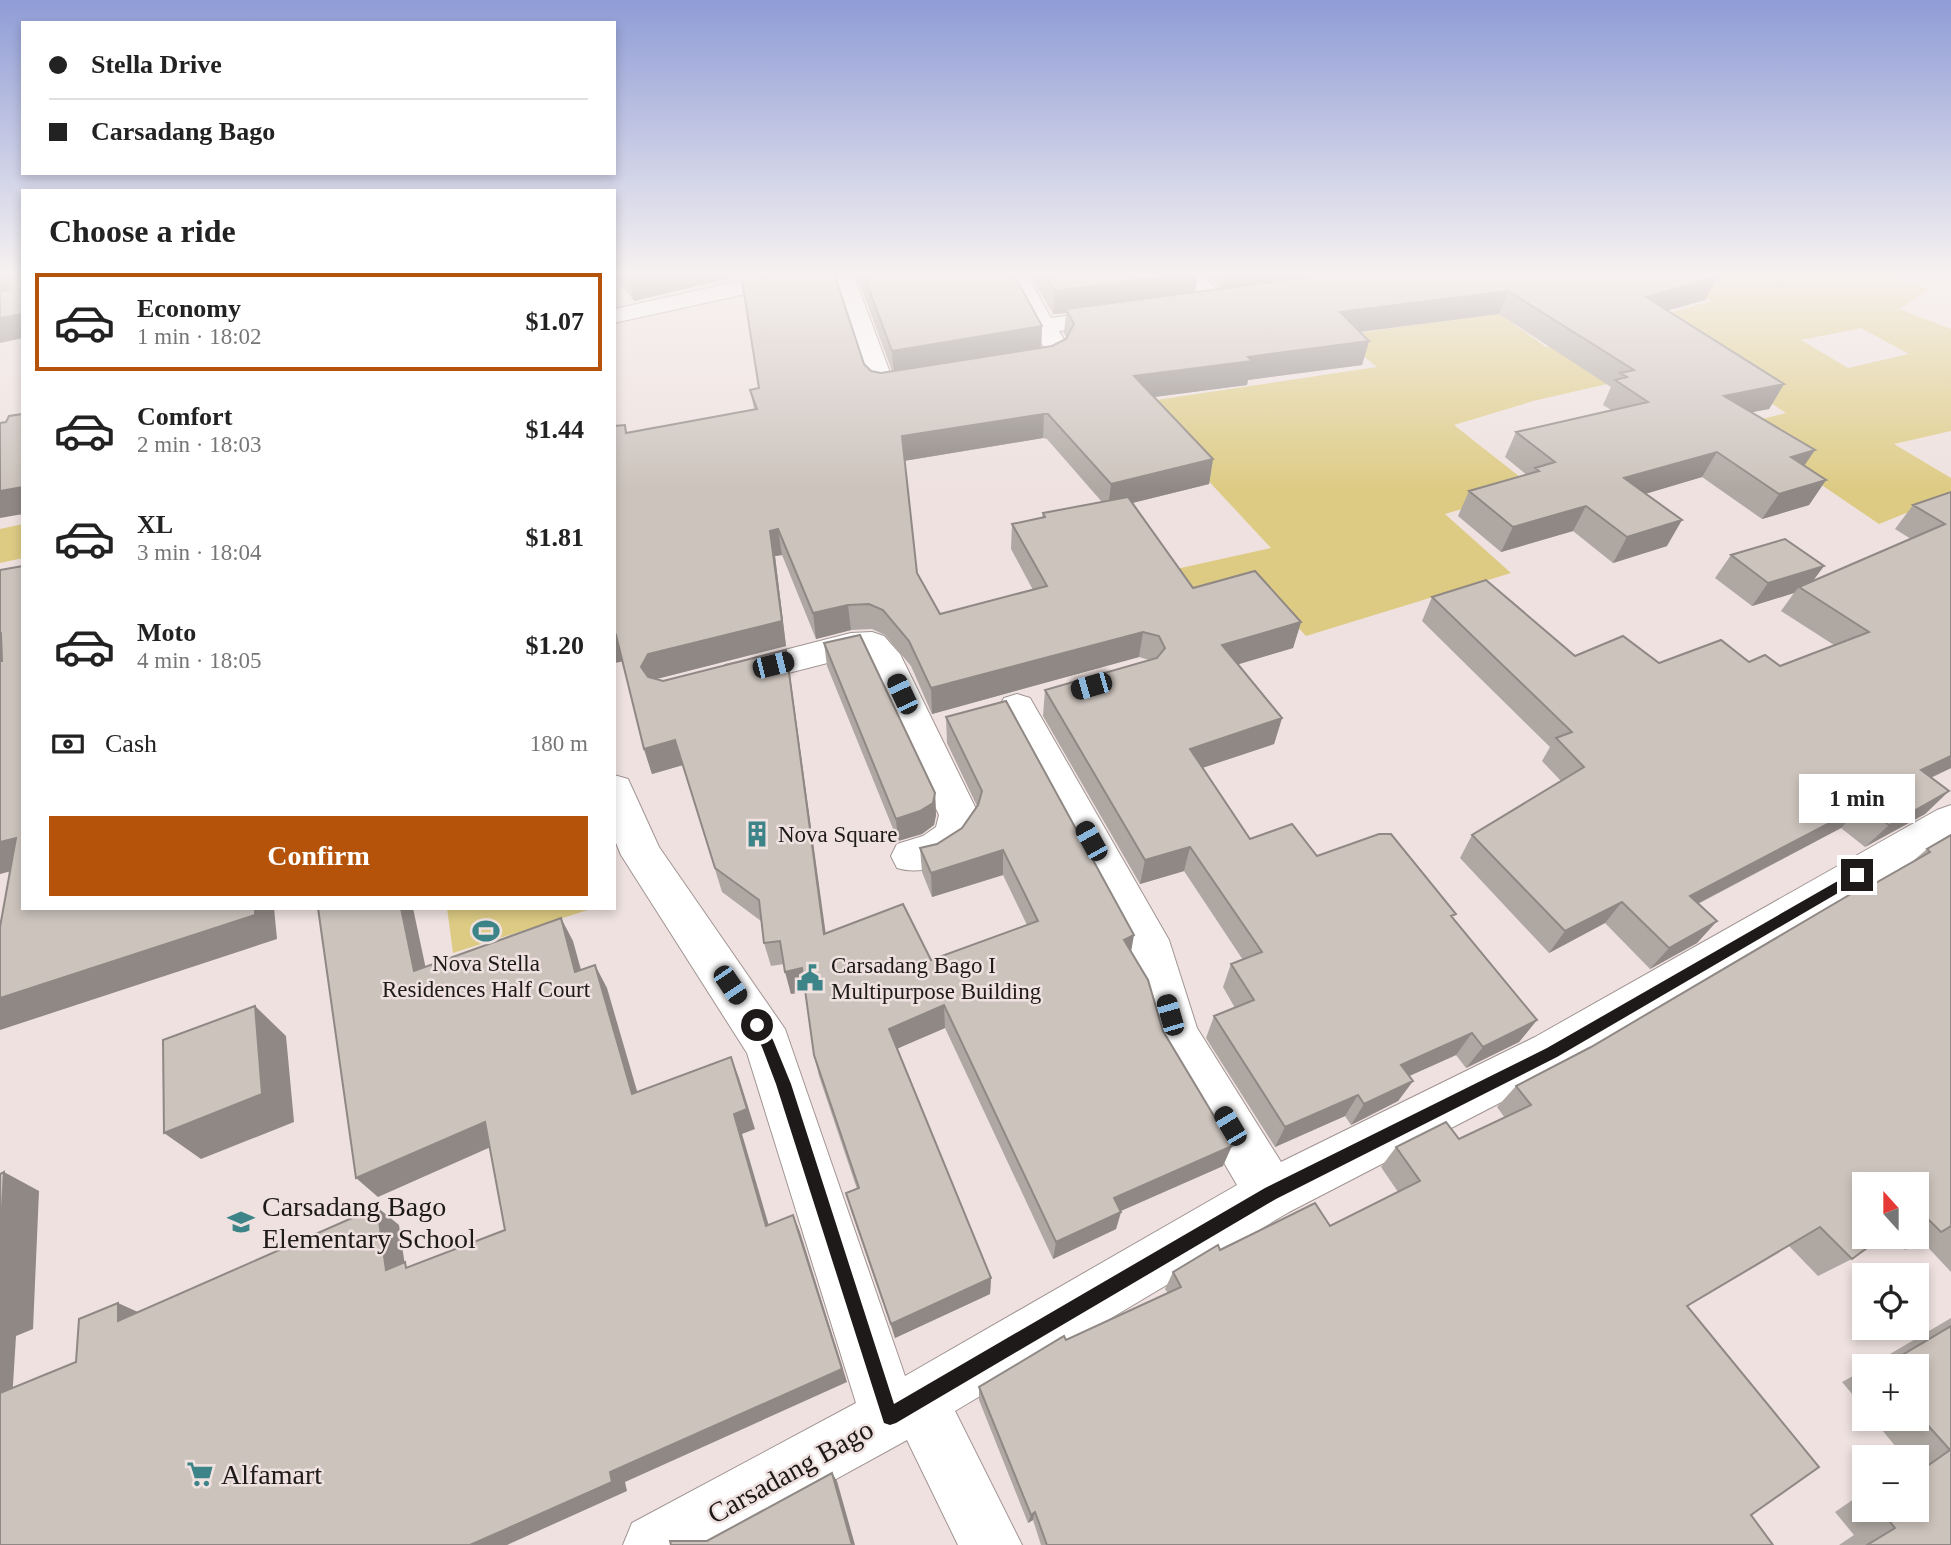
<!DOCTYPE html>
<meta charset="utf-8">
<style>
body{margin:0;font-family:Georgia,serif;background:#f6f6f6;color:#222;height:100vh;display:flex;flex-direction:column;font-size:26px;white-space:nowrap}
*{box-sizing:border-box;margin:0}
p{font-size:23px;color:#767676}
.icon{flex:none;width:38px;height:38px;fill:none;stroke:currentColor;stroke-width:2;stroke-linecap:round;stroke-linejoin:round}
.map{position:relative;flex:1;overflow:hidden}
.panel{position:absolute;left:21px;top:189px;width:595px;height:721px;display:flex;flex-direction:column;background:#fff;border-radius:0px;box-shadow:0 4px 10px #0003}
.panel>*{flex:none}
.top-card{position:absolute;left:21px;top:21px;width:595px;height:154px;border-radius:0px;box-shadow:0 4px 10px #0003;display:grid;align-content:center;height:154px;padding:0 28px;background:#fff}
.needle{width:46px;rotate:339deg}
.fabs{position:absolute;left:1852px;top:1172px;display:grid;gap:14px}
.fabs a{display:grid;place-items:center;width:77px;height:77px;border-radius:0px;background:#fff;box-shadow:0 4px 10px #0003;font-size:35px}
.end{position:absolute;width:32px;height:32px;margin:-16px;border:9px solid #1e1a19;background:#fff;box-shadow:0 0 0 4px #fff}
.from{border-radius:50%}
.bubble{position:absolute;height:49px;border-radius:0px;background:#fff;box-shadow:0 4px 10px #0003;font-size:23px;font-weight:600;line-height:49px;text-align:center}
.car{position:absolute;width:21px;height:42px;margin:-21px -10px;border-radius:9px;box-shadow:0 0 5px 2px #0007;background:linear-gradient(#222 24%,#8ab4d8 0 40%,#222 0 76%,#8ab4d8 0 86%,#222 0)}
.top-card b{display:flex;align-items:center;gap:24px;height:66px;font-size:26px}
.top-card b+b{border-top:2px solid #e0e0e0}
.top-card i{width:18px;height:18px;background:#222}
ul{padding:0;list-style:none}
li{display:flex;align-items:center;gap:21px;height:98px;margin:0 14px 10px;padding:0 14px;border:4px solid transparent;border-radius:0px}
li div{flex:1}
li b{display:block;font-size:26px}
li em{font-style:normal;font-weight:600}
li.selected{border-color:#b45309}
li>.icon{width:63px;height:63px;stroke-width:1.5}
h2{padding:0 28px;font-size:32px;line-height:84px}
.pay{display:flex;align-items:center;gap:18px;height:77px;padding:0 28px;font-size:26px}
.pay p{margin-inline-start:auto}
.button{display:flex;gap:14px;margin-top:auto;padding:14px 28px}
.button a{flex:1;height:80px;border-radius:0px;background:#b45309;color:#fff;font-size:28px;font-weight:600;line-height:80px;text-align:center}
.map>svg:first-child{display:block}
.green{fill:#ddcb84;fill-rule:evenodd}
.lines{fill:none;stroke-linecap:round;stroke-linejoin:round}
.minor-casing{stroke:#a19593;stroke-width:2}
.minor{fill:#fff;fill-rule:evenodd}
.wall{fill:#afa8a2;fill-rule:evenodd}
.shaded-wall{fill:#8f8884}
.building{fill:#ccc3bc;stroke:#8f8884;stroke-width:2}
.route{fill:#1e1a19}
.labels{text-anchor:middle;stroke-width:5;stroke-linejoin:round;paint-order:stroke}
.poi-label{font-size:23px;fill:#1e1a19;stroke:#eee1df;text-anchor:start}
.near-poi-label{font-size:28px;fill:#1e1a19;stroke:#eee1df;text-anchor:start}
.near-street-label{font-size:28px;fill:#1e1a19;stroke:#eee1df}
</style>
<div class="map">
<svg width="1951" height="1545" viewBox="0 0 1951 1545">
<rect width="100%" height="100%" fill="#eee1df"/>
<g class="green">
<path d="M1659,273H1886L1929,290L1899,309L1951,329V431L1894,444L1951,478V495L1879,524L1735,426L1786,413L1708,361L1533,401L1454,425L1534,488L1445,514L1511,573L1306,636L1254,580L1142,608L1122,581L1271,548L1136,403L1377,367L1338,336L1498,313L1546,347L1712,301ZM1861,328L1909,354L1848,368L1801,340Z"/>
<polygon points="23,524 23,558 0,563 0,529"/>
<polygon points="447,908 591,908 591,909 453,953"/>
</g>
<g class="lines">
<g class="minor-casing">
<g id="minor">
<polygon points="776,273 821,273 810,280 614,323 614,309"/>
<polygon points="830,273 853,273 892,378 920,373 929,375 933,381 929,387 882,395 873,393"/>
<polygon points="1003,273 1026,273 1051,318 1117,309 1126,311 1129,316 1126,321 1117,323 1059,331 1069,348 1065,353 1047,353"/>
<polygon points="1180,273 1203,273 1228,304 1224,309 1208,309"/>
<path d="M872,632L884,636L900,654L979,815C975,852 932,879 897,868L891,856L897,844L923,836L936,827L939,815L868,660L864,656L851,657L738,686L725,683L720,674L725,665L738,662L851,633Z"/>
<polygon points="1017,694 1030,698 1169,940 1197,1028 1281,1162 1535,1037 1937,810 1951,805 1951,840 1569,1067 1289,1212 955,1411 1022,1545 958,1545 907,1440 716,1545 623,1545 632,1523 856,1403 747,1053 621,855 614,838 614,775 628,779 659,847 785,1029 905,1376 1237,1185 1159,1051 1132,957 999,707 1004,698"/>
</g>
</g>
<use href="#minor" class="minor"/>
</g>
<g class="wall">
<path d="M614,273H834L864,364L871,371L881,373L892,371L856,273H1013L1042,326L1041,347L1052,346L1066,339L1067,338L1064,333L1066,313L1053,314L1029,273H1198L1195,293L1220,289L1207,273H1710L1717,277L1705,300L1668,310L1784,384L1769,409L1752,412L1804,466L1826,480L1809,505L1762,519L1702,477L1645,494L1667,546L1613,563L1573,531L1501,552L1458,516L1469,491L1527,475L1505,457L1516,432L1611,410L1603,405L1611,387L1499,314L1360,332L1369,341L1362,365L1248,380L1247,385L1154,397L1213,459L1209,484L1132,503L1193,588L1301,622L1293,648L1238,664L1282,718L1274,744L1202,768L1250,839L1317,856L1453,919L1537,1020L1519,1042L1466,1068L1456,1055L1409,1076L1413,1081L1398,1101L1351,1125L1345,1116L1275,1147L1206,1038L1214,1016L1235,1008L1223,987L1231,964L1243,960L1184,871L1140,884L1043,716L1045,690L1149,660L1139,657L932,714L911,666L885,635L872,629L851,630L816,639L782,555L775,556L786,646L657,679L663,681L790,676L825,933L931,960L1027,925L1003,875L932,897L922,872L920,848L937,844L962,828L977,806L947,743L946,717L1131,952L1163,1031L1223,1166L1121,1211L1116,1229L1053,1259L945,1028L897,1048L991,1278L990,1294L895,1338L851,1211L846,1193L857,1189L819,1076L814,1055L805,991L791,994L784,964L771,966L764,943L761,921L722,892L683,765L652,774L644,749L622,661L614,663V426L627,433L754,409L750,390L759,388L742,275L634,301L614,275ZM1043,438L1047,439L1102,502L1043,513L1042,518L1012,524L1011,549L1033,590L940,614L917,573L904,461Z"/>
<polygon points="1951,492 1951,768 1931,778 1949,791 1925,814 1865,847 1841,828 1698,904 1717,921 1697,943 1650,969 1605,923 1549,953 1460,858 1472,835 1561,781 1542,761 1550,747 1422,621 1432,597 1575,656 1659,663 1749,662 1780,666 1834,645 1781,611 1794,593 1752,606 1715,578 1731,555 1824,566 1812,581 1911,539 1895,529 1913,505"/>
<polygon points="824,643 935,793 936,815 934,825 922,834 898,841 827,666"/>
<polygon points="1951,835 1951,1272 1922,1241 1905,1250 1893,1237 1916,1237 1916,1185 1852,1259 1818,1276 1789,1246 1687,1306 1751,1515 1773,1545 1041,1545 1033,1520 1028,1523 979,1400 979,1387 1066,1340 1168,1293 1165,1289 1173,1272 1220,1250 1330,1226 1398,1192 1381,1167 1396,1147 1459,1139 1505,1118 1497,1107 1516,1086 1591,1047 1913,861 1927,849"/>
<polygon points="1951,1318 1951,1545 1839,1545 1854,1535 1835,1512 1864,1492 1864,1510 1916,1510 1916,1458 1905,1458 1873,1419 1916,1419 1916,1367 1868,1367"/>
<polygon points="1864,1370 1864,1408 1842,1382"/>
</g>
<g class="shaded-wall">
<polygon points="11,273 23,291 0,298 0,275"/>
<polygon points="646,273 762,273 742,275 634,301 628,278"/>
<polygon points="1193,273 1198,273 1194,296 1066,309 1066,313 1053,314 1055,291"/>
<polygon points="1225,273 1358,273 1222,292"/>
<polygon points="1717,277 1705,300 1635,320 1646,297"/>
<polygon points="1508,291 1499,314 1334,335 1340,312"/>
<polygon points="22,314 23,338 0,343 0,318"/>
<polygon points="1042,326 1041,350 894,375 892,351"/>
<polygon points="1369,341 1362,365 1248,380 1247,385 1131,400 1134,376 1248,357"/>
<polygon points="1784,384 1769,409 1710,420 1724,396"/>
<polygon points="1044,414 1043,438 903,461 902,436"/>
<polygon points="1815,450 1798,475 1791,457"/>
<polygon points="1717,452 1702,477 1611,504 1624,478"/>
<polygon points="1213,459 1209,484 1108,509 1111,484"/>
<polygon points="1826,480 1809,505 1762,519 1779,494"/>
<polygon points="23,487 23,514 0,518 0,491"/>
<polygon points="1586,506 1573,531 1501,552 1513,527"/>
<polygon points="1682,520 1667,546 1613,563 1627,537"/>
<polygon points="778,529 782,555 775,556 786,646 656,679 650,692 641,667 648,654 770,531"/>
<polygon points="1824,566 1807,589 1799,587 1794,593 1752,606 1768,583"/>
<polygon points="848,605 851,630 816,639 813,613"/>
<polygon points="1301,622 1293,648 1216,671 1222,645"/>
<polygon points="1143,632 1139,657 932,714 931,688"/>
<polygon points="1,634 23,658 0,665 0,635"/>
<polygon points="616,635 625,661 614,663 614,636"/>
<polygon points="786,650 790,676 829,957 824,934"/>
<polygon points="1282,718 1274,744 1184,774 1190,749"/>
<polygon points="675,740 683,765 652,774 644,749"/>
<polygon points="1951,756 1951,768 1897,793 1921,770"/>
<polygon points="1949,791 1925,814 1865,847 1889,825"/>
<polygon points="935,793 936,815 934,825 922,834 898,841 896,819"/>
<polygon points="1864,805 1841,828 1670,918 1690,896"/>
<polygon points="16,838 23,868 0,874 0,842"/>
<polygon points="1190,847 1184,871 1140,884 1145,860"/>
<polygon points="1003,850 1003,875 932,897 931,873"/>
<polygon points="1622,902 1605,923 1549,953 1565,931"/>
<polygon points="255,908 274,908 277,939 0,1030 0,998"/>
<polygon points="401,908 413,908 431,993 414,971"/>
<polygon points="561,918 573,941 588,995 575,972"/>
<polygon points="1717,921 1697,943 1650,969 1669,948"/>
<polygon points="1134,935 1130,958 1124,940"/>
<polygon points="595,965 607,988 644,1115 632,1094"/>
<polygon points="802,968 807,991 791,994 785,972"/>
<polygon points="944,1005 945,1028 892,1051 889,1029"/>
<polygon points="255,1006 286,1036 294,1122 201,1159 164,1133"/>
<polygon points="1537,1020 1519,1042 1466,1068 1483,1047"/>
<polygon points="1472,1033 1456,1055 1387,1086 1401,1065"/>
<polygon points="731,1057 739,1078 755,1129 742,1134 774,1243 766,1226 734,1114"/>
<polygon points="1413,1081 1398,1101 1351,1125 1364,1104"/>
<polygon points="1358,1095 1345,1116 1275,1147 1285,1127"/>
<polygon points="485,1122 502,1142 378,1197 356,1178"/>
<polygon points="1232,1146 1223,1166 1109,1216 1114,1198"/>
<polygon points="4,1172 39,1191 33,1329 16,1336 11,1417 0,1414 0,1243"/>
<polygon points="377,1207 399,1225 408,1286 386,1270"/>
<polygon points="1121,1212 1116,1229 1053,1259 1056,1242"/>
<polygon points="793,1215 800,1232 847,1382 625,1482 627,1491 507,1545 470,1545 610,1472"/>
<polygon points="991,1278 990,1294 895,1338 891,1324"/>
<polygon points="118,1303 151,1318 118,1321"/>
<polygon points="832,1473 837,1481 855,1545 852,1545"/>
<polygon points="1035,1512 1033,1520 1028,1523 1031,1515"/>
</g>
<g class="building">
<polygon points="10,273 23,273 23,322 22,323 22,314 0,318 0,292 10,290"/>
<polygon points="625,273 646,273 628,278"/>
<polygon points="743,273 834,273 864,364 871,371 881,373 1052,346 1066,339 1074,324 1066,309 1340,273 1710,273 1717,277 1646,297 1784,384 1724,396 1815,450 1791,457 1826,480 1779,494 1717,452 1624,478 1682,520 1627,537 1586,506 1513,527 1469,491 1539,471 1535,468 1555,462 1516,432 1648,402 1615,380 1627,377 1620,373 1634,370 1508,291 1340,312 1369,341 1248,357 1252,361 1134,376 1213,459 1111,484 1048,414 1044,414 902,436 917,573 940,614 1047,586 1012,524 1045,517 1043,513 1128,497 1193,588 1255,571 1301,622 1222,645 1282,718 1190,749 1250,839 1292,824 1317,856 1379,834 1391,834 1456,914 1451,916 1537,1020 1483,1047 1472,1033 1401,1065 1413,1081 1364,1104 1358,1095 1285,1127 1214,1016 1254,1000 1231,964 1262,952 1190,847 1145,860 1045,690 1157,658 1165,648 1159,636 1143,632 931,688 909,641 883,610 869,604 848,605 813,613 778,529 770,531 782,621 648,654 641,667 648,677 663,681 786,650 824,934 903,904 931,960 1038,921 1003,850 931,873 920,848 937,844 962,828 978,805 982,791 946,717 1006,701 1134,935 1124,940 1148,980 1163,1031 1232,1146 1114,1198 1121,1212 1056,1242 944,1005 889,1029 991,1278 891,1324 846,1193 859,1188 814,1055 802,968 785,972 780,941 764,943 759,900 715,868 675,740 644,749 616,635 614,636 614,426 625,425 626,433 757,409 750,390 759,388 741,274"/>
<polygon points="863,273 1013,273 1042,326 892,351"/>
<polygon points="1044,273 1193,273 1055,291"/>
<polygon points="23,414 23,487 0,491 0,423 6,422 9,416"/>
<polygon points="1951,492 1951,756 1921,770 1949,791 1889,825 1864,805 1690,896 1717,921 1669,948 1622,902 1565,931 1472,835 1584,767 1556,738 1572,732 1432,597 1486,580 1575,656 1623,636 1659,663 1721,640 1749,662 1765,655 1780,666 1869,632 1799,587 1945,524 1913,505"/>
<polygon points="1785,539 1824,566 1768,583 1731,555"/>
<polygon points="23,566 23,908 255,908 255,915 0,998 0,927 16,838 0,842 0,661 2,661 1,634 0,635 0,570"/>
<polygon points="860,635 935,793 933,803 920,811 896,819 824,643"/>
<polygon points="1951,835 1951,1226 1941,1232 1919,1210 1916,1212 1916,1185 1864,1185 1864,1237 1882,1237 1852,1259 1820,1227 1687,1306 1819,1467 1751,1515 1773,1545 1047,1545 1035,1512 1031,1515 979,1387 1064,1336 1066,1340 1181,1287 1173,1272 1218,1245 1220,1250 1315,1203 1330,1226 1420,1181 1396,1147 1446,1122 1459,1139 1531,1105 1516,1086 1591,1047 1856,891 1858,893 1930,852 1927,849"/>
<polygon points="318,908 401,908 414,971 561,918 575,972 595,965 632,1094 731,1057 747,1109 734,1114 766,1226 793,1215 842,1369 610,1472 612,1482 470,1545 0,1545 0,1393 76,1362 79,1319 118,1303 118,1321 377,1207 386,1270 405,1262 406,1268 505,1230 485,1122 356,1178"/>
<polygon points="255,1006 262,1094 164,1133 163,1040"/>
<polygon points="4,1172 0,1243 0,1174"/>
<polygon points="1951,1326 1951,1545 1867,1545 1895,1528 1880,1510 1916,1510 1916,1474 1950,1450 1916,1412 1916,1367 1882,1367"/>
<polygon points="832,1473 852,1545 671,1545 670,1541 707,1541"/>
</g>
<linearGradient id="sky" x2="0" y2="1"><stop stop-color="#8f9cd6"/><stop offset="0.56" stop-color="#f7f2f1"/><stop offset="1" stop-color="#f7f2f1" stop-opacity="0"/></linearGradient>
<rect width="1951" height="490" fill="url(#sky)"/>
<polygon class="route" points="1857,870 1862,872 1862,879 1557,1057 1276,1199 896,1423 890,1425 884,1423 776,1084 762,1047 750,1025 752,1021 762,1021 773,1040 791,1084 894,1404 1265,1188 1547,1048"/>
<defs>
<g id="building-bare" transform="scale(2.1)"><path d="M-4-6H4V6H1V3H-1V6H-4ZM-2.5-4.3h1.7v1.8h-1.7ZM.8-4.3h1.7v1.8H.8ZM-2.5-1h1.7V.8h-1.7ZM.8-1h1.7V.8H.8Z" fill="#3c8488" stroke="#eee1df" stroke-width="2.5" paint-order="stroke"/></g>
<g id="stadium-bare" transform="scale(2.1)"><path d="M0-5a6.5 5 0 1 0 0 10a6.5 5 0 1 0 0-10ZM-3.5-1.8h7v3.6h-7Z" fill="#3c8488" stroke="#eee1df" stroke-width="2.5" paint-order="stroke"/></g>
<g id="civic-bare" transform="scale(2.1)"><path d="M-.6-6.5H3V-4.5H.6V-3L4-1V1h2V6H-6V1h2V-1L-.6-3ZM-1.2 2.5V6h2.4V2.5Z" fill="#3c8488" stroke="#eee1df" stroke-width="2.5" paint-order="stroke"/></g>
<g id="school-bare" transform="scale(2.1)"><path d="M0-5L7-2L0 1L-7-2ZM-4 1L0 2.5L4 1V4Q0 6-4 4Z" fill="#3c8488" stroke="#eee1df" stroke-width="2.5" paint-order="stroke"/></g>
<g id="supermarket-bare" transform="scale(2.1)"><path d="M-6-5.5h2.5l.6 2H6L4.5 2H-2.5L-4.4-4H-6ZM-1.5 3.2a1.3 1.3 0 1 0 .1 0ZM3 3.2a1.3 1.3 0 1 0 .1 0Z" fill="#3c8488" stroke="#eee1df" stroke-width="2.5" paint-order="stroke"/></g>
</defs>
<g fill-rule="evenodd">
<use href="#building-bare" x="757" y="834"/>
<use href="#stadium-bare" x="486" y="931"/>
<use href="#civic-bare" x="810" y="978"/>
<use href="#school-bare" x="241" y="1222"/>
<use href="#supermarket-bare" x="200" y="1474"/>
</g>
<g class="labels">
<g class="poi-label">
<text x="778" y="842">Nova Square</text>
<text x="486" y="971" text-anchor="middle">Nova Stella<tspan x="486" dy="26">Residences Half Court</tspan></text>
<text x="831" y="973">Carsadang Bago I<tspan x="831" dy="26">Multipurpose Building</tspan></text>
</g>
<g class="near-poi-label">
<text x="262" y="1216">Carsadang Bago<tspan x="262" dy="32">Elementary School</tspan></text>
<text x="221" y="1484">Alfamart</text>
</g>
<g class="near-street-label">
<text transform="translate(790 1471) rotate(-29)" y="10">Carsadang Bago</text>
</g>
</g>
</svg>
<div class="fabs">
<a><svg class="needle" viewBox="-14 -14 28 28"><path d="M0-13l5 13h-10z" fill="#e53935"/><path d="M0 13l5-13h-10z" fill="#767676"/></svg></a>
<a><svg class="icon" aria-label="locate" viewBox="0 0 24 24"><circle cx="12" cy="12" r="6"/><path d="M12 2v4M12 18v4M2 12h4M18 12h4"/></svg></a>
<a>+</a>
<a>−</a>
</div>
<i class="end from" style="left:757px;top:1025px"></i>
<i class="end" style="left:1857px;top:875px"></i>
<div class="bubble" style="left:1799px;top:774px;width:116px">1 min</div>
<i class="car" style="left:773px;top:665px;rotate:76deg"></i>
<i class="car" style="left:1091px;top:686px;rotate:254deg"></i>
<i class="car" style="left:902px;top:694px;rotate:335deg"></i>
<i class="car" style="left:1091px;top:841px;rotate:331deg"></i>
<i class="car" style="left:730px;top:985px;rotate:146deg"></i>
<i class="car" style="left:1170px;top:1015px;rotate:344deg"></i>
<i class="car" style="left:1230px;top:1126px;rotate:329deg"></i>
<div class="top-card">
<b><i class="from"></i>Stella Drive</b>
<b><i></i>Carsadang Bago</b>
</div>
<section class="panel">
<h2>Choose a ride</h2>
<ul>
<li class="selected"><svg class="icon" aria-label="car" viewBox="0 0 24 24"><path d="M5 17H2v-5l4-1 3-4h7l3 4 3 1v5h-3M9 17h6M6 11h13"/><circle cx="7" cy="17" r="2"/><circle cx="17" cy="17" r="2"/></svg><div><b>Economy</b><p>1 min · 18:02</p></div><em>$1.07</em></li>
<li><svg class="icon" aria-label="car" viewBox="0 0 24 24"><path d="M5 17H2v-5l4-1 3-4h7l3 4 3 1v5h-3M9 17h6M6 11h13"/><circle cx="7" cy="17" r="2"/><circle cx="17" cy="17" r="2"/></svg><div><b>Comfort</b><p>2 min · 18:03</p></div><em>$1.44</em></li>
<li><svg class="icon" aria-label="car" viewBox="0 0 24 24"><path d="M5 17H2v-5l4-1 3-4h7l3 4 3 1v5h-3M9 17h6M6 11h13"/><circle cx="7" cy="17" r="2"/><circle cx="17" cy="17" r="2"/></svg><div><b>XL</b><p>3 min · 18:04</p></div><em>$1.81</em></li>
<li><svg class="icon" aria-label="car" viewBox="0 0 24 24"><path d="M5 17H2v-5l4-1 3-4h7l3 4 3 1v5h-3M9 17h6M6 11h13"/><circle cx="7" cy="17" r="2"/><circle cx="17" cy="17" r="2"/></svg><div><b>Moto</b><p>4 min · 18:05</p></div><em>$1.20</em></li>
</ul>
<div class="pay"><svg class="icon" aria-label="cash" viewBox="0 0 24 24"><path d="M3 7h18v10H3z"/><circle cx="12" cy="12" r="2"/></svg>Cash<p>180 m</p></div>
<div class="button"><a>Confirm</a></div>
</section>
</div>
